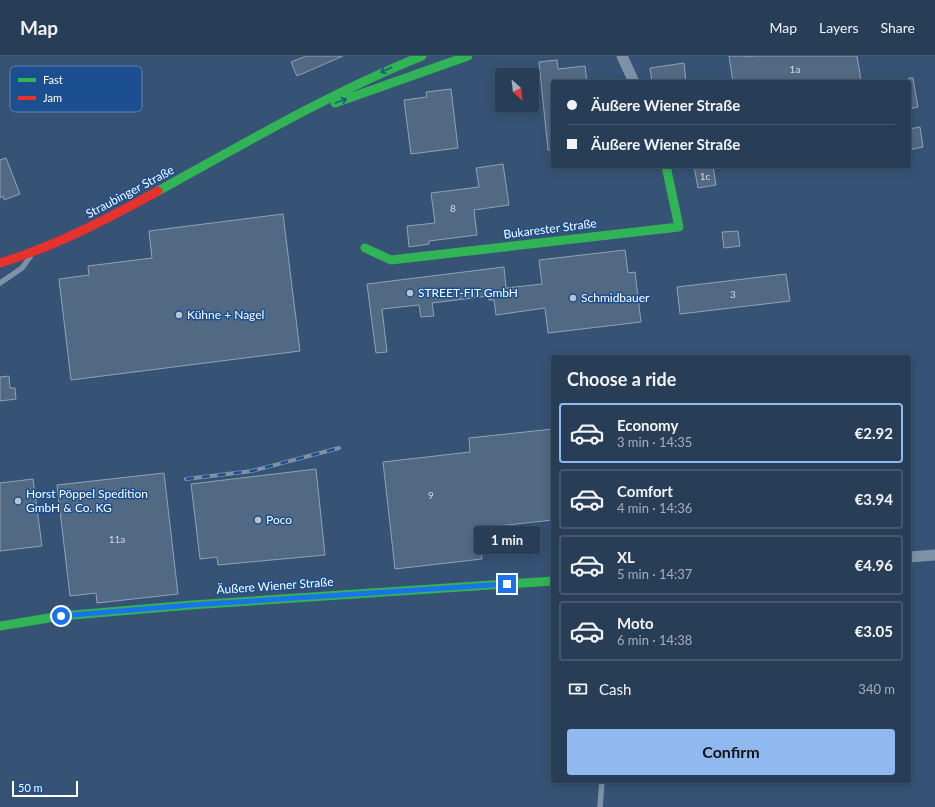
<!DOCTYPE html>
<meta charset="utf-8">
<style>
body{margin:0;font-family:Lato,sans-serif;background:#344961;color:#f1f3f6;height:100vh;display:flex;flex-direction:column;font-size:15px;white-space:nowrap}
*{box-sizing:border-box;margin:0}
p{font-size:13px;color:#a5aeba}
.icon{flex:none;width:22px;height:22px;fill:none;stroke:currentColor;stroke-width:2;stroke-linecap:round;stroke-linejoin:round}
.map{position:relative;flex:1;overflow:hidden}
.side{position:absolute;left:551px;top:299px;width:360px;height:428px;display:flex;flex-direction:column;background:#283e57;border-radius:4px;box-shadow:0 2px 10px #0003,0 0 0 1px #44576d}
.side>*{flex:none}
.top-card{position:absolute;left:551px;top:24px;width:360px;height:88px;border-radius:4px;box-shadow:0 2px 10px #0003,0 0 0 1px #44576d;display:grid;align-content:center;height:88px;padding:0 16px;background:#283e57}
.needle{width:26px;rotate:153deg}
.controls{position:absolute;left:495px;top:12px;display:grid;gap:8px}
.controls a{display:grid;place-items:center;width:44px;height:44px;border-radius:4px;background:#283e57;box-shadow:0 2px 10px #0003,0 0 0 1px #44576d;font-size:20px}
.scale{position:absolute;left:12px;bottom:10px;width:66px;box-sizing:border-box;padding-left:4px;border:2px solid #fff;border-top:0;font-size:11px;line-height:14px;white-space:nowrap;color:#fff;-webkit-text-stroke:3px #1b4f8f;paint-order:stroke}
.end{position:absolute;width:18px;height:18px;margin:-9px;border:5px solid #1a73e8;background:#fff;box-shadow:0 0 0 2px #fff}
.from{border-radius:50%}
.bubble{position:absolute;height:28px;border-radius:4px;background:#283e57;box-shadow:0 2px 10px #0003,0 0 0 1px #44576d;font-size:13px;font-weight:700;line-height:28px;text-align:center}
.top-card b{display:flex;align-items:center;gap:14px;height:38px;font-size:15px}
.top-card b+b{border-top:1px solid #44576d}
.top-card i{width:10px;height:10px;background:#f1f3f6}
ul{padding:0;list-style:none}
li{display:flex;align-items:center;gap:12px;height:60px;margin:0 8px 6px;padding:0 8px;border:2px solid #44576d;border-radius:4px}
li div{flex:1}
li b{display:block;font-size:15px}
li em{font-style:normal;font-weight:700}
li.active{border-color:#90b9f0}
li>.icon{width:36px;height:36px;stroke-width:1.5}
h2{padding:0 16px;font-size:18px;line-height:48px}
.pay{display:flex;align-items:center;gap:10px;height:44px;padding:0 16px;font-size:15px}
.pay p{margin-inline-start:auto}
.button{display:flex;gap:8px;margin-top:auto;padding:8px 16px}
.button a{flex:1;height:46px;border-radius:4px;background:#90b9f0;color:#111;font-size:16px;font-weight:700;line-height:46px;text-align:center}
header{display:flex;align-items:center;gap:24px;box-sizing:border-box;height:56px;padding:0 20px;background:#283e57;border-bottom:1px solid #44576d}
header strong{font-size:19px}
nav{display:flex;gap:22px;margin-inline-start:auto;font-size:14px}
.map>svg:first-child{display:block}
.building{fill:#526984;stroke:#92a2b6}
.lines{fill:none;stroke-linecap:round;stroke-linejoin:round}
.lane{stroke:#7d92a8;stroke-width:5.5}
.street{stroke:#7d92a8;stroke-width:11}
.fast{stroke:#30b455;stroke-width:9}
.jam{stroke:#e5322d;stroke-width:9}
.rail-casing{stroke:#7e92a7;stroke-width:4}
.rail{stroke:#1b4f8f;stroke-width:2.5;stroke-dasharray:8;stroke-linecap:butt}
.oneway{stroke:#1d5989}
.route{stroke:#1a73e8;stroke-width:5}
.poi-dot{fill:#b9c2ce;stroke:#1b4f8f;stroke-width:1.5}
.labels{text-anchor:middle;stroke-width:3;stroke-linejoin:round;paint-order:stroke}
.number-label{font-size:10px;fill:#d4dae0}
.street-label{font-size:12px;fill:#fff;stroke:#1b4f8f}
.poi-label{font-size:12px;fill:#fff;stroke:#1b4f8f;text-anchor:start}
.key{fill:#1b4f8f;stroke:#5f84b1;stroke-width:1}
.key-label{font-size:11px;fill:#fff}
</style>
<header>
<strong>Map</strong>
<nav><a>Map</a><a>Layers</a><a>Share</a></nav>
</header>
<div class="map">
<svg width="935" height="751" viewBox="0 0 935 751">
<rect width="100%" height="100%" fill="#365274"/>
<g class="building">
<polygon points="306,0 343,0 297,20 291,6"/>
<polygon points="729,0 745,0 746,1 754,0 857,0 861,24 846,26 733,26"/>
<polygon points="557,4 558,13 585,10 587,26 553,26 553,94 548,94 539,6"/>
<polygon points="684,7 686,26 652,26 650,12"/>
<polygon points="909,22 913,22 918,51 909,53"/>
<polygon points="451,33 458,92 411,98 404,44 427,41 426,36"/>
<polygon points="920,71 923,91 909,94 909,73"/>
<polygon points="6,102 20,138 4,144 3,140 0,142 0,104"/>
<polygon points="503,108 509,149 474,154 477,179 429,185 429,188 409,191 407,170 435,167 431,137 479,131 476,112"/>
<polygon points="694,110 713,110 716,129 698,132"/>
<polygon points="283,158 300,295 71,324 59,223 89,219 88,210 152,202 149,175"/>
<polygon points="738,175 740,190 724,192 722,176"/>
<polygon points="625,194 628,217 635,216 641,266 548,277 545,252 496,259 494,244 489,244 488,240 432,247 434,260 421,261 419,249 382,253 387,296 376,297 367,228 504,211 506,232 542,228 539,204"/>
<polygon points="786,218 790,245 680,258 677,231"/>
<polygon points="9,320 10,332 15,332 16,343 0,345 0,321"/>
<polygon points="553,373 553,464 479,472 482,503 395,513 383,406 470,396 469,382"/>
<polygon points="316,413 325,499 218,509 217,501 200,503 191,428"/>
<polygon points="164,417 178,538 97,547 96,537 70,540 57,429"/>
<polygon points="33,423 42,490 0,495 0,427"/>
</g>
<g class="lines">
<g class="lane">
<polyline points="0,227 22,212 30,201"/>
<polyline points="600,751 602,725"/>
</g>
<g class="street">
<polyline points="622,0 634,26"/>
<polyline points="909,501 935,499"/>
</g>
<g class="fast">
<polyline points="335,47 468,0"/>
<path d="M158,135C245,87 330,37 422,0"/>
<polyline points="365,192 391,204 679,171 666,110"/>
<polyline points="0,570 61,560 191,549 553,525"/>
</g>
<path class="jam" d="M0,207C56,190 107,163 158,135"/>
<g class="rail-casing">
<polyline id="rail" points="186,423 252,415 339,392"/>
</g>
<use href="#rail" class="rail"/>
</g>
<defs><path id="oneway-shaft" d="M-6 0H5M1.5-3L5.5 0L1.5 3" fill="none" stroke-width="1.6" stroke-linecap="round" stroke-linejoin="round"/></defs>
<g class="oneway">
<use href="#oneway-shaft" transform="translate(386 14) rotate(156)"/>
<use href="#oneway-shaft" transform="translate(341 45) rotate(-20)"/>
</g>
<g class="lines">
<polyline class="route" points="61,560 191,549 507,528"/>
</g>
<g class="poi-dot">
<circle cx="410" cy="237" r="4"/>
<circle cx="573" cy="242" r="4"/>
<circle cx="179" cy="259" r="4"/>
<circle cx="18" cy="445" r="4"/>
<circle cx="258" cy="464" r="4"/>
</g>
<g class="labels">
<g class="number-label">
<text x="795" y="17">1a</text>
<text x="705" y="124">1c</text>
<text x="453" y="156">8</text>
<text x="733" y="242">3</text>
<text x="431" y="443">9</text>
<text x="117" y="487">11a</text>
</g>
<g class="street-label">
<text transform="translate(130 136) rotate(-28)" y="4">Straubinger Straße</text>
<text transform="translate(550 173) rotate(-7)" y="4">Bukarester Straße</text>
<text transform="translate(275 530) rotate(-4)" y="4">Äußere Wiener Straße</text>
</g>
<g class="poi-label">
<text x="418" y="241">STREET-FIT GmbH</text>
<text x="581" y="246">Schmidbauer</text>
<text x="187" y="263">Kühne + Nagel</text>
<text x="26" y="442">Horst Pöppel Spedition<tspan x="26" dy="14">GmbH &amp; Co. KG</tspan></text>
<text x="266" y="468">Poco</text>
</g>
</g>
<rect x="10" y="10" width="132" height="46" rx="6" class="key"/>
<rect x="18" y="22" width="18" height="4" fill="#30b455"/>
<rect x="18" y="40" width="18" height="4" fill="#e5322d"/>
<g class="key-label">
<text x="43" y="28">Fast</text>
<text x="43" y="46">Jam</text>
</g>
</svg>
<div class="controls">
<a><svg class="needle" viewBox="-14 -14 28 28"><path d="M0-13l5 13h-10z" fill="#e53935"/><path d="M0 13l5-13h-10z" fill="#a5aeba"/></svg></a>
</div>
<div class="scale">50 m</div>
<i class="end from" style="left:61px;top:560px"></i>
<i class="end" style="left:507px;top:528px"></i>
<div class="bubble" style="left:474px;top:470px;width:66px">1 min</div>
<div class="top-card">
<b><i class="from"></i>Äußere Wiener Straße</b>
<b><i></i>Äußere Wiener Straße</b>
</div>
<section class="side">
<h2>Choose a ride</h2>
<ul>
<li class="active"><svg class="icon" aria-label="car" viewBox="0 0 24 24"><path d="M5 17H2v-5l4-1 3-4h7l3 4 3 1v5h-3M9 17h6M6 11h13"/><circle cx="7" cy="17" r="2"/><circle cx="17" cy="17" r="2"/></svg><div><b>Economy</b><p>3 min · 14:35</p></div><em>€2.92</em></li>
<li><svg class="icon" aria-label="car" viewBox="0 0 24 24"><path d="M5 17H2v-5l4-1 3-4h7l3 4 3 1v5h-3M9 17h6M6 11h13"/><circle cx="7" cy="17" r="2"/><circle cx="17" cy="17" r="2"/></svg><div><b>Comfort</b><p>4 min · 14:36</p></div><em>€3.94</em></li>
<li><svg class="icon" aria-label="car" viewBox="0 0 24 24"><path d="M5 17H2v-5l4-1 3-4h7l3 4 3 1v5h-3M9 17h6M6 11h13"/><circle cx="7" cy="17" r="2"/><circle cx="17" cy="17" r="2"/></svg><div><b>XL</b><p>5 min · 14:37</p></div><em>€4.96</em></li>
<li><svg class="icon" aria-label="car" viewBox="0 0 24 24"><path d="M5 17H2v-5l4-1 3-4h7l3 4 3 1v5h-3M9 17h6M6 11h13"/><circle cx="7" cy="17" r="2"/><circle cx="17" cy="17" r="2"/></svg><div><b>Moto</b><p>6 min · 14:38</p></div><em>€3.05</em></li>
</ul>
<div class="pay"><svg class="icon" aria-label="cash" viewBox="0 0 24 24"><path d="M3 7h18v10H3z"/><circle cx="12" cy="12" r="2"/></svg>Cash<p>340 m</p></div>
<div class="button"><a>Confirm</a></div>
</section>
</div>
